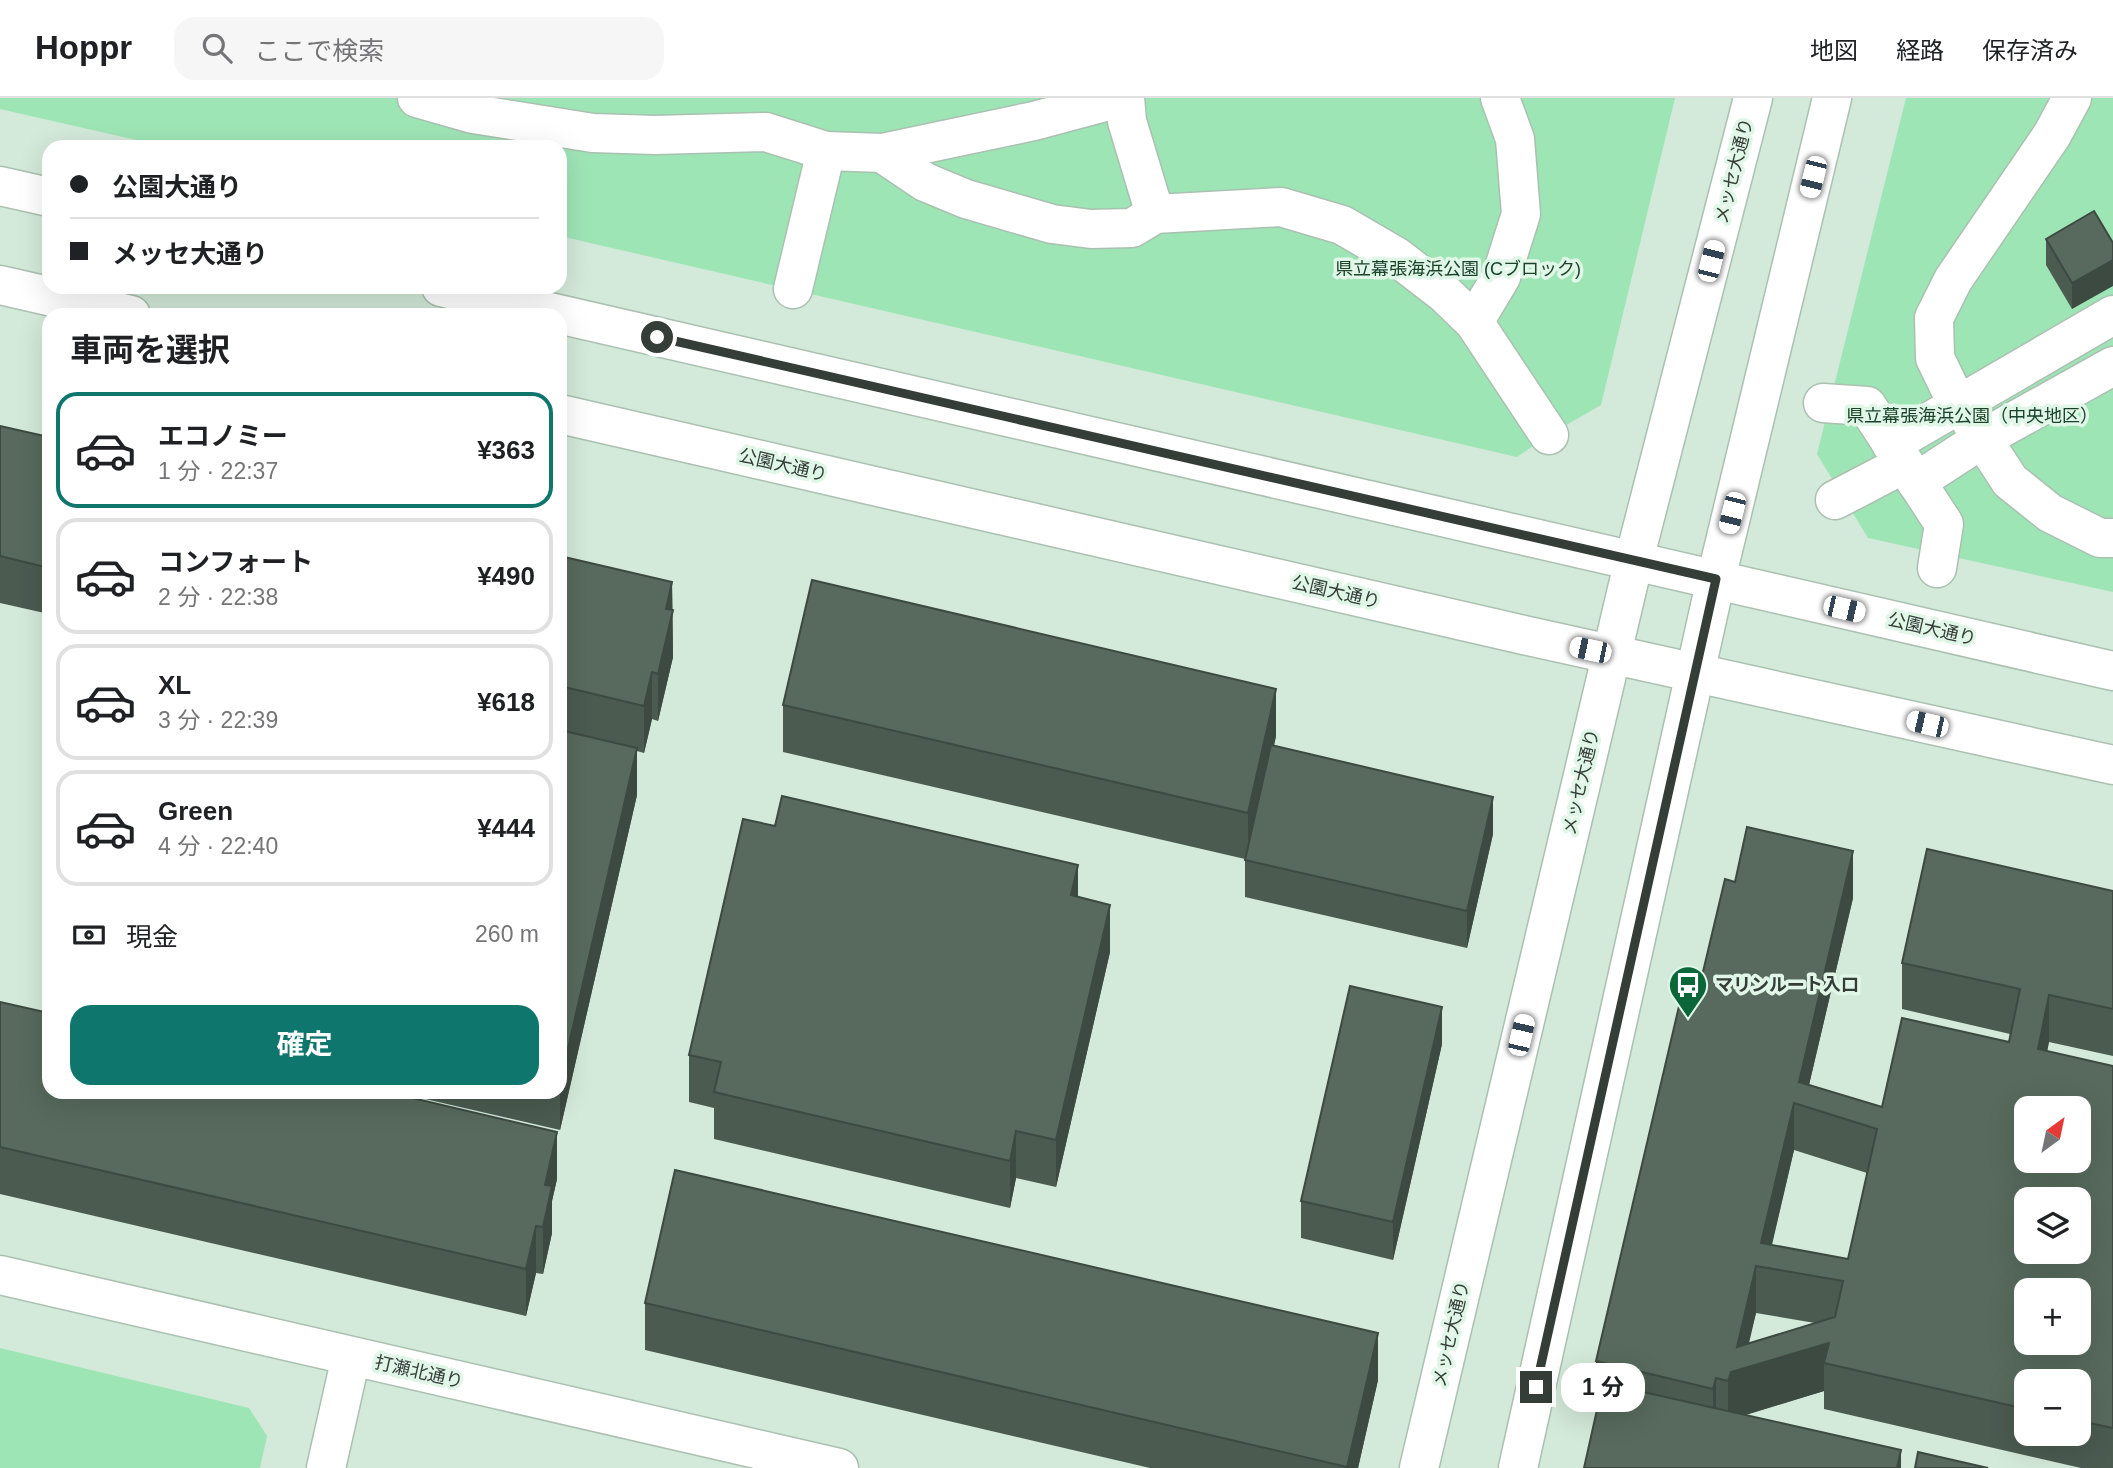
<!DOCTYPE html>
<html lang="ja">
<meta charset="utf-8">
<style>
body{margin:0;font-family:Arial,"Noto Sans JP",sans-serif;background:#f6f6f6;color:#202124;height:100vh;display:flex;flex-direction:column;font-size:26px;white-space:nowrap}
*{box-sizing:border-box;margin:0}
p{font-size:23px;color:#757577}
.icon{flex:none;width:38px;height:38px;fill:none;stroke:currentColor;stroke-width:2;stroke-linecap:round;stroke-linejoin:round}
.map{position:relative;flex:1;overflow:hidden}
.drawer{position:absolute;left:42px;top:210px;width:525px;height:791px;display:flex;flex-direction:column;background:#fff;border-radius:21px;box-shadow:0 7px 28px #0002}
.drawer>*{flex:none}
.hud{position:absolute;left:42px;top:42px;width:525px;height:154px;border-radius:21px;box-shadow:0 7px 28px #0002;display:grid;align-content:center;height:154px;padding:0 28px;background:#fff}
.needle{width:46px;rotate:33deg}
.tools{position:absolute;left:2014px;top:998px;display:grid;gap:14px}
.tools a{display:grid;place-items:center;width:77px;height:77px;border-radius:14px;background:#fff;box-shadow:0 7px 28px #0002;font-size:35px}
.end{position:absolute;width:32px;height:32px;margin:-16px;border:9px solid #343d37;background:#fff;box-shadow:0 0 0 4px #fff}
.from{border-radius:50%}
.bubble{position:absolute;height:49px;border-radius:21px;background:#fff;box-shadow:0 7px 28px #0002;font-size:23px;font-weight:700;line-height:49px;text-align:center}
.car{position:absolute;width:21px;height:42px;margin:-21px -10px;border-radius:9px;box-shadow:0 0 5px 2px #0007;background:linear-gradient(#fff 24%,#345 0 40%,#fff 0 76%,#345 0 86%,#fff 0)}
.hud b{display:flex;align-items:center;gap:24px;height:66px;font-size:26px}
.hud b+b{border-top:2px solid #e0e0e0}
.hud i{width:18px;height:18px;background:#202124}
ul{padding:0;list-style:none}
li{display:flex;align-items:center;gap:21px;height:116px;margin:0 14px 10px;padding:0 14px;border:4px solid #e0e0e0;border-radius:21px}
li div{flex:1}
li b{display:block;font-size:26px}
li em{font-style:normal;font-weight:700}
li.selected{border-color:#0f766e}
li>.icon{width:63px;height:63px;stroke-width:1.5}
h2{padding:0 28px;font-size:32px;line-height:84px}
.pay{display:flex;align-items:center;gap:18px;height:77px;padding:0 28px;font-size:26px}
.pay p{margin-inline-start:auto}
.cta{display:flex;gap:14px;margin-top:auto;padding:14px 28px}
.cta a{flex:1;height:80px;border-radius:21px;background:#0f766e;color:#fff;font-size:28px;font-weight:700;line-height:80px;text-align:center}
header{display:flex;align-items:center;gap:42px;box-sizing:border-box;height:98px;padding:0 35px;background:#fff;border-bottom:2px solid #e0e0e0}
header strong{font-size:33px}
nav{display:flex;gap:38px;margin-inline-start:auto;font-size:24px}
.search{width:490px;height:63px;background:#f6f6f6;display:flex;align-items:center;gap:18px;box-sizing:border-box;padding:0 24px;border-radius:21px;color:#757577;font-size:26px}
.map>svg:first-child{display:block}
.green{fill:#9ee5b6}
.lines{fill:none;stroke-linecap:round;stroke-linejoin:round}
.minor-casing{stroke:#aac0b1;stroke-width:41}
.minor{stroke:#fff;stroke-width:38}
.wall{fill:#4b5b50;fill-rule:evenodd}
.shaded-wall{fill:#3d4a41}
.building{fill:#576a5d;stroke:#3d4a41;stroke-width:2;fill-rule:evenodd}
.route{stroke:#343d37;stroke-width:9}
.labels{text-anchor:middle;stroke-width:7;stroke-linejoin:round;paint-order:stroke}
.street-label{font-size:18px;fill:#343d37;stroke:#e0f6e7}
.park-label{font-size:18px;fill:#1a432a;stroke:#e0f6e7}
.poi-label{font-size:18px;font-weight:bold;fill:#343d37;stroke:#e0f6e7;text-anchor:start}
</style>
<header>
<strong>Hoppr</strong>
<div class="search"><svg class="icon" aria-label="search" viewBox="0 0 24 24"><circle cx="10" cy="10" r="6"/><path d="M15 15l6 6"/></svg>ここで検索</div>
<nav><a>地図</a><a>経路</a><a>保存済み</a></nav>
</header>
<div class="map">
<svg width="2113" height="1370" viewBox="0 0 2113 1370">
<rect width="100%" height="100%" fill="#d3e9d9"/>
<g class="green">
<polygon points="0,0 1675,0 1601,307 1549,337 1517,359 560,138 560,49 167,49 0,11"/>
<polygon points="1906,0 2113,0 2113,494 1868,440 1817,356"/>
<polygon points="0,1250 249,1310 267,1338 260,1370 0,1370"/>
</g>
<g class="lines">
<g class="minor-casing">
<g id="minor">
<polyline points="417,0 473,16 593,35 655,37 766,34 826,53 882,55 1034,23 1120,0"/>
<polyline points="1125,0 1127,23 1155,116"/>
<polyline points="2072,0 2052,37 1953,182 1934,220 1935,260 1950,291 2010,383 2050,415 2100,440 2113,440"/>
<polyline points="882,55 925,84 966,101 1052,126 1091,131 1132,130 1155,116 1281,109 1342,127 1397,159 1445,196 1474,224 1549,337"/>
<polyline points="0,88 49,99"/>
<polyline points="0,187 131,217"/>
<polyline points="441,189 2113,573"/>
<polyline points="793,191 826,53"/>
<polyline points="1474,224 1501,179 1521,116 1515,41 1500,0"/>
<polyline points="1823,305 1867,308 1944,426 1937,470"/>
<polyline points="560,316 1528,538 2113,667"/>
<polyline points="1891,346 2113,217"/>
<polyline points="1916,384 1982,341 2113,268"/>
<polyline points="1835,402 1904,366"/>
<polyline points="0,1177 839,1370"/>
<polyline points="326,1370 351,1259"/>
<polyline points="1419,1370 1634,462 1753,0"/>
<polyline points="1518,1370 1716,481 1832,0"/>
</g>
</g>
<use href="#minor" class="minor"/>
</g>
<g class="wall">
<polygon points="2046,141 2113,145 2072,211 2046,167"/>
<polygon points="0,328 49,339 49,516 0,505"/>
<polygon points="560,458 672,484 673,559 658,623 652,621 644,655 637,653 637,697 560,1032 395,994 560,994"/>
<polygon points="783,607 1276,638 1274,648 1493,736 1467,850 1245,799 1245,761 783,654"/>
<path d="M1735,784L1853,800L1809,987L1882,1009L2009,944L2010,936L1902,911V865L2113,793V958L2049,944L2047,953L2113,968V1370H2081L1824,1311V1293L1746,1317L1901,1370L1596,1310V1263L1702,878ZM1794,1052L1867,1075L1848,1161L1772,1147ZM1756,1215L1815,1225L1748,1245ZM2026,1283H2079V1335H2026Z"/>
<polygon points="1078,799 1110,854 1056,1089 1016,1080 1010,1110 714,1041 714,1010 689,1004 689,957"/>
<polygon points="0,904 557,1081 552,1103 552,1135 543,1176 536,1175 526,1218 0,1096"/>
<polygon points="1442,946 1393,1162 1301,1140 1301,1103"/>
<polygon points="645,1205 1378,1282 1358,1370 1150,1370 645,1252"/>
</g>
<g class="shaded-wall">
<polygon points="2113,162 2113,188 2072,211 2072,185"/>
<polygon points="672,484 673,559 658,623 658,576 666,511"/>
<polygon points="652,574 652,621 644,655 644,608"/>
<polygon points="1276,591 1276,638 1248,761 1248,715"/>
<polygon points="637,650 637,697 560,1032 560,985"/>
<polygon points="1493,699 1493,736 1467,850 1467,813"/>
<polygon points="1853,753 1853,800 1804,1008 1799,984"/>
<polygon points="1078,767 1078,814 1071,797"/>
<polygon points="1110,807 1110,854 1056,1089 1056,1042"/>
<polygon points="2049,897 2049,944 2038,998 2038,951"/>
<polygon points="1442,909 1442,946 1393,1162 1393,1124"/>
<polygon points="1794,1005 1794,1052 1766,1170 1761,1145"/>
<polygon points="1016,1033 1016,1080 1010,1110 1010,1063"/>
<polygon points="557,1034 557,1081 552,1103 552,1135 543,1176 543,1129 545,1087"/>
<polygon points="536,1128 536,1175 526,1218 526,1171"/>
<polygon points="1756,1168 1756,1215 1743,1271 1829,1245 1824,1265 1824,1293 1731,1321 1728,1330 1728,1283"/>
<polygon points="1378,1235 1378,1282 1358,1370 1347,1370"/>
<polygon points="1716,1280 1716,1326 1713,1338 1713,1291"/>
<polygon points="1901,1352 1901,1370 1897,1370"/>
</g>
<g class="building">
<polygon points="2094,113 2113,145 2113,162 2072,185 2046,141"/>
<polygon points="0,328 49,339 49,470 0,458"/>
<polygon points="560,458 672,484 666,511 673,512 658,576 652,574 644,608 560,588"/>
<polygon points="812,482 1276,591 1248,715 783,607"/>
<polygon points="560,632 637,650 560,985"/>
<polygon points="1271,647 1493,699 1467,813 1245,762"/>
<polygon points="782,698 1078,767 1071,797 1110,807 1056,1042 1016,1033 1010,1063 714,994 721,964 689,957 743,721 775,728"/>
<path d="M1747,729L1853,753L1799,984L1882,1009L1902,920L2009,944L2020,891L1902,865L1927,751L2113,793V911L2049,897L2038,951L2113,968V1330L2079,1323V1283H2026V1311L1824,1265L1829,1245L1731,1274L1728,1283L1716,1280L1713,1291L1596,1263L1687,874L1702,878L1725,781L1735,784ZM1794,1005L1877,1031L1848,1161L1761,1145ZM2026,1010H2079V1062H2026ZM2026,1101H2079V1153H2026ZM1756,1168L1843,1183L1835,1219L1737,1249ZM2026,1192H2079V1244H2026Z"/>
<polygon points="1350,888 1442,909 1393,1124 1301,1103"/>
<polygon points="0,904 49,915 49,994 387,994 557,1034 545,1087 552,1088 543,1129 536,1128 526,1171 0,1049"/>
<polygon points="675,1072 1378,1235 1347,1369 645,1205"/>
<polygon points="1603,1285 1901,1352 1897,1370 1584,1370"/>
<polygon points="1918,1354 1988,1370 1915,1370"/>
</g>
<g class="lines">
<polyline class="route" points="657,239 1716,481 1536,1289"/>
</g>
<defs>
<g id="bus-pin" transform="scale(2.0125)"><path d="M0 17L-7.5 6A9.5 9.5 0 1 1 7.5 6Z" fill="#0b673a" stroke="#e0f6e7"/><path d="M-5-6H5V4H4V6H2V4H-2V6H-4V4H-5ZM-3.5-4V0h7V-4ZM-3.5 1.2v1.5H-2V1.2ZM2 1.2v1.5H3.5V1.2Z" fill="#fff"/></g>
</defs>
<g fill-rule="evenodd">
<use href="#bus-pin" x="1688" y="887"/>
</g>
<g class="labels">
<g class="street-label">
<text transform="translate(1734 73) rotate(-76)" y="6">メッセ大通り</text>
<text transform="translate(783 367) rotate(13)" y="6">公園大通り</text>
<text transform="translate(1336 494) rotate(13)" y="6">公園大通り</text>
<text transform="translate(1932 531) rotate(13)" y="6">公園大通り</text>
<text transform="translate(1581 684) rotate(-77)" y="6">メッセ大通り</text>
<text transform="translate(1451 1236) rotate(-77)" y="6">メッセ大通り</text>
<text transform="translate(419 1274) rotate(13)" y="6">打瀬北通り</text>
</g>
<g class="park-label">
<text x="1458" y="177">県立幕張海浜公園 (Cブロック)</text>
<text x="1972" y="324">県立幕張海浜公園（中央地区）</text>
</g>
<g class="poi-label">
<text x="1715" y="893">マリンルート入口</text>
</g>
</g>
</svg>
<div class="tools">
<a><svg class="needle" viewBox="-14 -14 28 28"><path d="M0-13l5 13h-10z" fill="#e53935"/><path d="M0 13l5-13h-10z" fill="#757577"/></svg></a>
<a><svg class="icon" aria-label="layers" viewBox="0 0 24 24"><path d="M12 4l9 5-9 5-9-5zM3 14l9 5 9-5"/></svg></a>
<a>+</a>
<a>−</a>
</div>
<i class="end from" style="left:657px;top:239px"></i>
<i class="end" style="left:1536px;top:1289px"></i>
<div class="bubble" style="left:1561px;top:1265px;width:84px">1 分</div>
<i class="car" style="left:1813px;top:79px;rotate:194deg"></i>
<i class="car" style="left:1711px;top:163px;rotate:14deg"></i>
<i class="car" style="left:1732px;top:415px;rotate:194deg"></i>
<i class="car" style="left:1844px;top:511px;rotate:103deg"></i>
<i class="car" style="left:1590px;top:552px;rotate:282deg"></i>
<i class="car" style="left:1927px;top:626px;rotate:283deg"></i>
<i class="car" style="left:1521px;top:937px;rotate:13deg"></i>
<div class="hud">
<b><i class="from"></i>公園大通り</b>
<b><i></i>メッセ大通り</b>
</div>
<section class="drawer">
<h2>車両を選択</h2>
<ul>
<li class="selected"><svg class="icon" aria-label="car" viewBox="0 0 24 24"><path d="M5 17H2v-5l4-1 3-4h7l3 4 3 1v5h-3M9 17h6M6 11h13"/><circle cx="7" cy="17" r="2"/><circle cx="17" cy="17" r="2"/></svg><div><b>エコノミー</b><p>1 分 · 22:37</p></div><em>¥363</em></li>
<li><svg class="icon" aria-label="car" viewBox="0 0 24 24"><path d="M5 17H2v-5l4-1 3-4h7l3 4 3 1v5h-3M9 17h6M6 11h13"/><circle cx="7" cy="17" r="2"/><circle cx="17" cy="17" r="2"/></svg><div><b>コンフォート</b><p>2 分 · 22:38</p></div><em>¥490</em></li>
<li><svg class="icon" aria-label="car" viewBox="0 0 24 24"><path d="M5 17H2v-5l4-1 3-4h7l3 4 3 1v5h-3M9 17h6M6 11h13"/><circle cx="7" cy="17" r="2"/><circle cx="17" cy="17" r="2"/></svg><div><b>XL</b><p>3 分 · 22:39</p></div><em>¥618</em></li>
<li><svg class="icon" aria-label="car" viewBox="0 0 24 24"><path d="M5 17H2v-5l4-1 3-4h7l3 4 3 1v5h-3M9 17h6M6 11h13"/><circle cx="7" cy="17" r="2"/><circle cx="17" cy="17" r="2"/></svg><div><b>Green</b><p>4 分 · 22:40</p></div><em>¥444</em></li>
</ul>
<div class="pay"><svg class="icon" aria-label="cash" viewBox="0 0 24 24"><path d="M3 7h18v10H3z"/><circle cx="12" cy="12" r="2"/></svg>現金<p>260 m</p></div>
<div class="cta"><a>確定</a></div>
</section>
</div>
